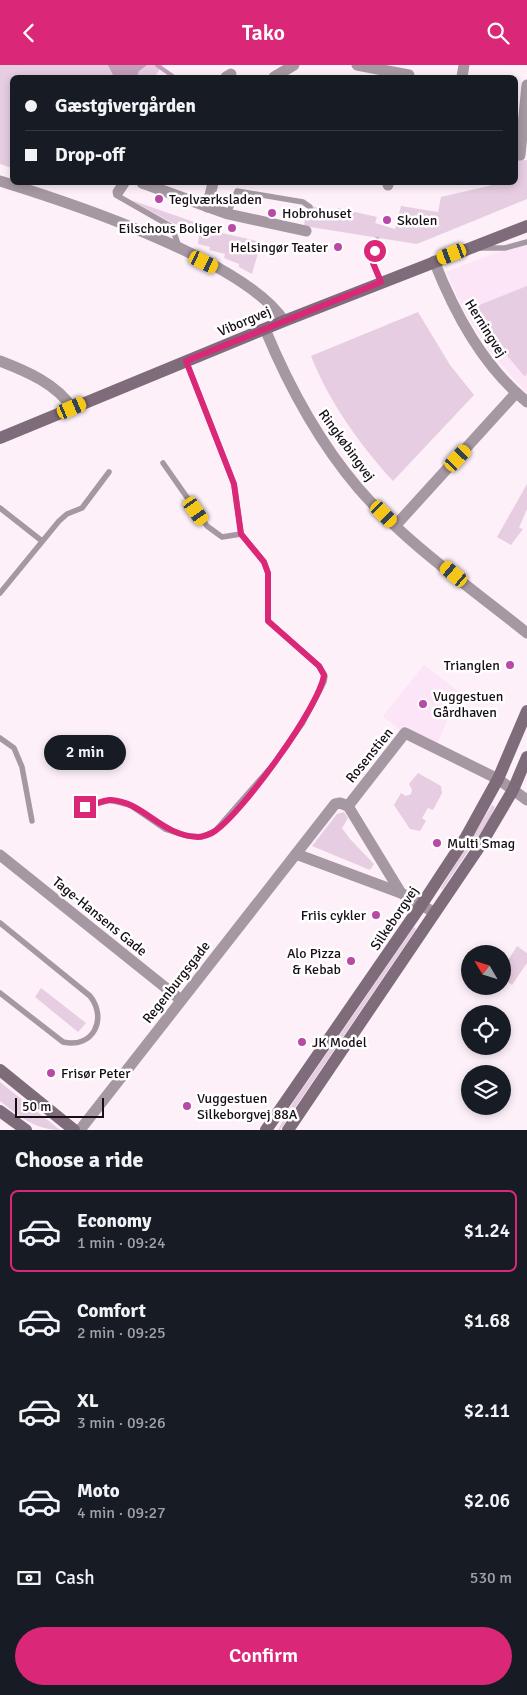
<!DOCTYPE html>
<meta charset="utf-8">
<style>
body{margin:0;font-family:Signika,sans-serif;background:#242831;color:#f1f3f6;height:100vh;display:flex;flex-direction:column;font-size:19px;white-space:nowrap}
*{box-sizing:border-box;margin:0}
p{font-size:16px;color:#9ea1a6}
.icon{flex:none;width:28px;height:28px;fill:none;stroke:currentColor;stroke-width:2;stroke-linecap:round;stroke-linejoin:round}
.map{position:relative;height:1065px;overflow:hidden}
.drawer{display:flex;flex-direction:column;background:#171b24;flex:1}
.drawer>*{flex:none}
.banner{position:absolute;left:10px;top:10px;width:508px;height:110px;border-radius:8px;box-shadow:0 2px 8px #0003;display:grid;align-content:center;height:110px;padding:0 15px;background:#171b24}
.needle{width:32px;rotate:308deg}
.controls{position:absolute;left:461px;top:880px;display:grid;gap:10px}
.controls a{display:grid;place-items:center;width:50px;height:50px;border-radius:50%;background:#171b24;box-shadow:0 2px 8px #0003;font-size:25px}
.scale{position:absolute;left:15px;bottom:12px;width:89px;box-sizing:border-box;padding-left:5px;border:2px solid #180e16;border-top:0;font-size:14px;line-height:18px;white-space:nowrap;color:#180e16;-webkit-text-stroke:4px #fff;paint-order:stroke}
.end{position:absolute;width:22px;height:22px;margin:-11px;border:6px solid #db2777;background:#fff;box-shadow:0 0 0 2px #fff}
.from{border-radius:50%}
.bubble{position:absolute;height:35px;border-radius:18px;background:#171b24;box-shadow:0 2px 8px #0003;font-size:16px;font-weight:600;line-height:35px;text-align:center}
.car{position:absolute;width:15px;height:30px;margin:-15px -8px;border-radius:6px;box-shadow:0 0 4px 1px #0007;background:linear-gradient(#f5c518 24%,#345 0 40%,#f5c518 0 76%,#345 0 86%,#f5c518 0)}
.banner b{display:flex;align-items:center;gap:18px;height:48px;font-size:19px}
.banner b+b{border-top:1px solid #363941}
.banner i{width:12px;height:12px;background:#f1f3f6}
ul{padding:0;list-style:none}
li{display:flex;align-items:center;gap:15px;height:82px;margin:0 10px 8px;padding:0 5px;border:2px solid transparent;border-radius:8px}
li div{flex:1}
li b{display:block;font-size:19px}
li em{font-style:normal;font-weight:600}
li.selected{border-color:#db2777}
li>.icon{width:45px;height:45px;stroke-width:1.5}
h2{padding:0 15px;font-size:22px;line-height:60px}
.pay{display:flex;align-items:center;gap:12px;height:55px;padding:0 15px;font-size:19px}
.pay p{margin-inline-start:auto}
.button{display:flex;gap:10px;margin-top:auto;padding:10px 15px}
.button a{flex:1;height:58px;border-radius:30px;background:#db2777;color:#fff;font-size:20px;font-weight:600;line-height:58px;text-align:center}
header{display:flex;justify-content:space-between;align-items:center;height:65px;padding:0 15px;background:#db2777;color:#fff;font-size:22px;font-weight:600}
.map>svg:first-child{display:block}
.built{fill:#fce5f6}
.green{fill:#e7cde1}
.water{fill:#c39dba}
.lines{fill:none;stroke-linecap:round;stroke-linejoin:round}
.stream{stroke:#c39dba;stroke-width:4}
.lane{stroke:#a598a2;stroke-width:5.5}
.street{stroke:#a598a2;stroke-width:11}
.secondary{stroke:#7f6c7a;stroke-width:12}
.route{stroke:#db2777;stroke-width:6}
.poi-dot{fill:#b849a6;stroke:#fff;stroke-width:2}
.labels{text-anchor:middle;stroke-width:5;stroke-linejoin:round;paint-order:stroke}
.poi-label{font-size:14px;fill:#180e16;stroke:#fff;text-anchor:start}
.street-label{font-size:14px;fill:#180e16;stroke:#fff}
</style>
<header><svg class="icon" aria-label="back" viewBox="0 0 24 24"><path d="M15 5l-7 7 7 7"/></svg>Tako<svg class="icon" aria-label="search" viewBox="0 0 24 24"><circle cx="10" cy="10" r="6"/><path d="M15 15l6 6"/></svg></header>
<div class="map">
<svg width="527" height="1065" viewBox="0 0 527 1065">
<rect width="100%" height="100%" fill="#fdf0f9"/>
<g class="built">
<polygon points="527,176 527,328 491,288 464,245 446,207"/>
<polygon points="424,600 459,627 437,679 401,666 383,651"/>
</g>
<g class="green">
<polygon points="0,0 163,0 155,11 152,12 12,12 12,103 0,99"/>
<polygon points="515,95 527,95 527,134 417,179 304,161 306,147 312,141 332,148 338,143 377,152 375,158 395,164 401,141 438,147 441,132 501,118 515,118"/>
<polygon points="131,135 197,158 190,168"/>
<polygon points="200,163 261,177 252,209 239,202 239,199 224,193 225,189 209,185 210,182 198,179"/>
<polygon points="527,221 527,308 525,312 500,282 474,242"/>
<path d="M418,247L450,300L474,330L393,416C360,380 329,337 311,291Z"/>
<polygon points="527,419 527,444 519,463 523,464 511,480 497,472"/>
<polygon points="418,708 441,721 442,728 433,745 428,743 422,753 426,756 420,766 410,764 394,740 401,728 406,731 411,729 412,725 409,719"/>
<polygon points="492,740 495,742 489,755 442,825 441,823"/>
<polygon points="344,747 348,753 342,763 350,774 374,799 370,805 312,781 337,749"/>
<polygon points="414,862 416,864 280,1065 278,1065 294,1036"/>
<polygon points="517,881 527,888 527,898 512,920 503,913 503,903"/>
<polygon points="41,923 86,958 78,967 35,932"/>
<path d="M0,1017L60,1065C35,1065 19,1051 0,1036Z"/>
</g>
<polygon class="water" points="108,0 147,0 139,6 137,12 114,12"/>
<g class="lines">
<polyline class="stream" points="157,0 174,12"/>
<g class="lane">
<polyline points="117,129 116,130 172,162 179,182"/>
<polyline points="228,149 237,126 303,137 310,142"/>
<polyline points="377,175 373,198 381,217"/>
<polyline points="480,183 505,183 527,177"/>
<polyline points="163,398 207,461 222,472 241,469"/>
<polyline points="0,443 42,476"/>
<polyline points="0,528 59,456 67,449 82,443 109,407"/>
<polyline points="0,673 14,683 22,702 32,756"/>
<polyline points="85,742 110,735 130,740 165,764 188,771 201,772 215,766 272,701 302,659 324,617 325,611 319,601 268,556 268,508 264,497 241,469 234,419 186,296"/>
<path d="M0,858L90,931C108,954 93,984 63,977L0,928"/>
</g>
<g class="street">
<polyline points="357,0 409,10"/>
<polyline points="226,12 231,9"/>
<polyline points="274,12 294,0"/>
<polyline points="462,12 464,0"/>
<polyline points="515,90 520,90 527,20"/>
<path d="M0,116C71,138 244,195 284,256"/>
<polyline points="142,118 228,149 306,166"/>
<polyline points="388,120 388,118"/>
<polyline points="118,127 124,118"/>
<polyline points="207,142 213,118"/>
<path d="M434,196C455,249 483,301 527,337"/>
<path d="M265,264C289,322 318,376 359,424C407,479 470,522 527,568"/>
<path d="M0,296C26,306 57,319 72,343"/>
<polyline points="396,460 516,328"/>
<polyline points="348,741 405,668 498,714 527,735"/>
<polyline points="296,789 401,828 435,848"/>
<polyline points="0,790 181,935"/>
<polyline points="80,1065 335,739 340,738 348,741 401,828"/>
</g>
<g class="secondary">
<polyline points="0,373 284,256 527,161"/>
<polyline points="0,1005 74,1065"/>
<polyline points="0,1046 26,1065"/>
<polyline points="266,1065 422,839 466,772 498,714 527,646"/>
<polyline points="288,1065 480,781 513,725 527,692"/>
</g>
</g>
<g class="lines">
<path class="route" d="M85,742C93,740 103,735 111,735C144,737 161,771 198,772C203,772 211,769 215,766C242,748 320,641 324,610L319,601L268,556V508L264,497L241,469L234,419L186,296L381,217L373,198L375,186"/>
</g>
<g class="poi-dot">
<circle cx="159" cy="134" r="5"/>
<circle cx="272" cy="148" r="5"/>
<circle cx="387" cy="155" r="5"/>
<circle cx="232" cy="163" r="5"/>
<circle cx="338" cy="182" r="5"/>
<circle cx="510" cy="600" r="5"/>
<circle cx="423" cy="639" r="5"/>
<circle cx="437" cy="778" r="5"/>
<circle cx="376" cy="850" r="5"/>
<circle cx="351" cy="896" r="5"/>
<circle cx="302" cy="977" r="5"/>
<circle cx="51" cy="1008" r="5"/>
<circle cx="187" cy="1041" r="5"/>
</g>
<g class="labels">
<g class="poi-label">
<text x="169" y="139">Teglværksladen</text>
<text x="282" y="153">Hobrohuset</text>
<text x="397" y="160">Skolen</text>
<text x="222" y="168" text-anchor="end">Eilschous Boliger</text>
<text x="328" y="187" text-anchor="end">Helsingør Teater</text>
<text x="500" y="605" text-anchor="end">Trianglen</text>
<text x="433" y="636">Vuggestuen<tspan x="433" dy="16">Gårdhaven</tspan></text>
<text x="447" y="783">Multi Smag</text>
<text x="366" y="855" text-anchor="end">Friis cykler</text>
<text x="341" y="893" text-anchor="end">Alo Pizza<tspan x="341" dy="16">&amp; Kebab</tspan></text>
<text x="312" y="982">JK Model</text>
<text x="61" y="1013">Frisør Peter</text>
<text x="197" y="1038">Vuggestuen<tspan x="197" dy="16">Silkeborgvej 88A</tspan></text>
</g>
<g class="street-label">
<text transform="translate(244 256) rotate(-23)" y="5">Viborgvej</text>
<text transform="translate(486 263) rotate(58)" y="5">Herningvej</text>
<text transform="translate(347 380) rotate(54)" y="5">Ringkøbingvej</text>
<text transform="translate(369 690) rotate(-51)" y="5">Rosenstien</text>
<text transform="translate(100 851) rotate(39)" y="5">Tage-Hansens Gade</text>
<text transform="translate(394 853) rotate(-56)" y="5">Silkeborgvej</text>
<text transform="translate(176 917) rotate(-52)" y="5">Regenburgsgade</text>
</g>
</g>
</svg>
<div class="controls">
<a><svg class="needle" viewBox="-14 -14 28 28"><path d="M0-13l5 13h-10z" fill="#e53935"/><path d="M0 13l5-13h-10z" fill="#9ea1a6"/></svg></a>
<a><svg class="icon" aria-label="locate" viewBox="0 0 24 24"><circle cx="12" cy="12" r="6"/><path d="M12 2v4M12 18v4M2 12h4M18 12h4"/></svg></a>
<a><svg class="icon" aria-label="layers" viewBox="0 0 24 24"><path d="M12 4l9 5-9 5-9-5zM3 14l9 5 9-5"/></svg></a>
</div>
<div class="scale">50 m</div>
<i class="end from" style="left:375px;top:186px"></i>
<i class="end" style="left:85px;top:742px"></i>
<div class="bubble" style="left:44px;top:670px;width:82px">2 min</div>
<i class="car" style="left:452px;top:189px;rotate:249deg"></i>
<i class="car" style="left:204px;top:197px;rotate:116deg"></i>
<i class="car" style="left:72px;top:343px;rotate:67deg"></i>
<i class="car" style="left:458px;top:393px;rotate:43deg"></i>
<i class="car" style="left:196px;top:446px;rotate:145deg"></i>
<i class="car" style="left:384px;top:449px;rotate:135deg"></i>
<i class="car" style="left:454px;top:509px;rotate:310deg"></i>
<div class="banner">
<b><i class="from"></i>Gæstgivergården</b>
<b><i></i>Drop-off</b>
</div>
</div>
<section class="drawer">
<h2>Choose a ride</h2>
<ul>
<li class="selected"><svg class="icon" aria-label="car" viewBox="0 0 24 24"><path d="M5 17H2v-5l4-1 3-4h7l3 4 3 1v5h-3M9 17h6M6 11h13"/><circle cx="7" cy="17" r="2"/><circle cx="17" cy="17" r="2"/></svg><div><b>Economy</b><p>1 min · 09:24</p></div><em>$1.24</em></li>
<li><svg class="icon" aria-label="car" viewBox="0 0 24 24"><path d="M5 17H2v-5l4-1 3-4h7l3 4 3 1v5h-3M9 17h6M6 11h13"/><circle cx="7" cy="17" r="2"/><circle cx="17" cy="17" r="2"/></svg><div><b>Comfort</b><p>2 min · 09:25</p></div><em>$1.68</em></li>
<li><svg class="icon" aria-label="car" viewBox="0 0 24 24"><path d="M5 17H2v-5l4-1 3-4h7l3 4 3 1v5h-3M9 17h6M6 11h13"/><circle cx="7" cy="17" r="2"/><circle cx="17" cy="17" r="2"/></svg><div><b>XL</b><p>3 min · 09:26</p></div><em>$2.11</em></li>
<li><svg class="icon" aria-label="car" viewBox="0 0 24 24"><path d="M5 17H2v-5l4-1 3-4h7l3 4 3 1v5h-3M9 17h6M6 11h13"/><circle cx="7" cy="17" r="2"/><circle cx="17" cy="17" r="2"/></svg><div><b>Moto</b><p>4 min · 09:27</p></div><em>$2.06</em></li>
</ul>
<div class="pay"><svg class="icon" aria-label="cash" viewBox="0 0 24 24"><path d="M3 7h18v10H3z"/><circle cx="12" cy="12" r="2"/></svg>Cash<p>530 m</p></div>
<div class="button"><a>Confirm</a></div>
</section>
